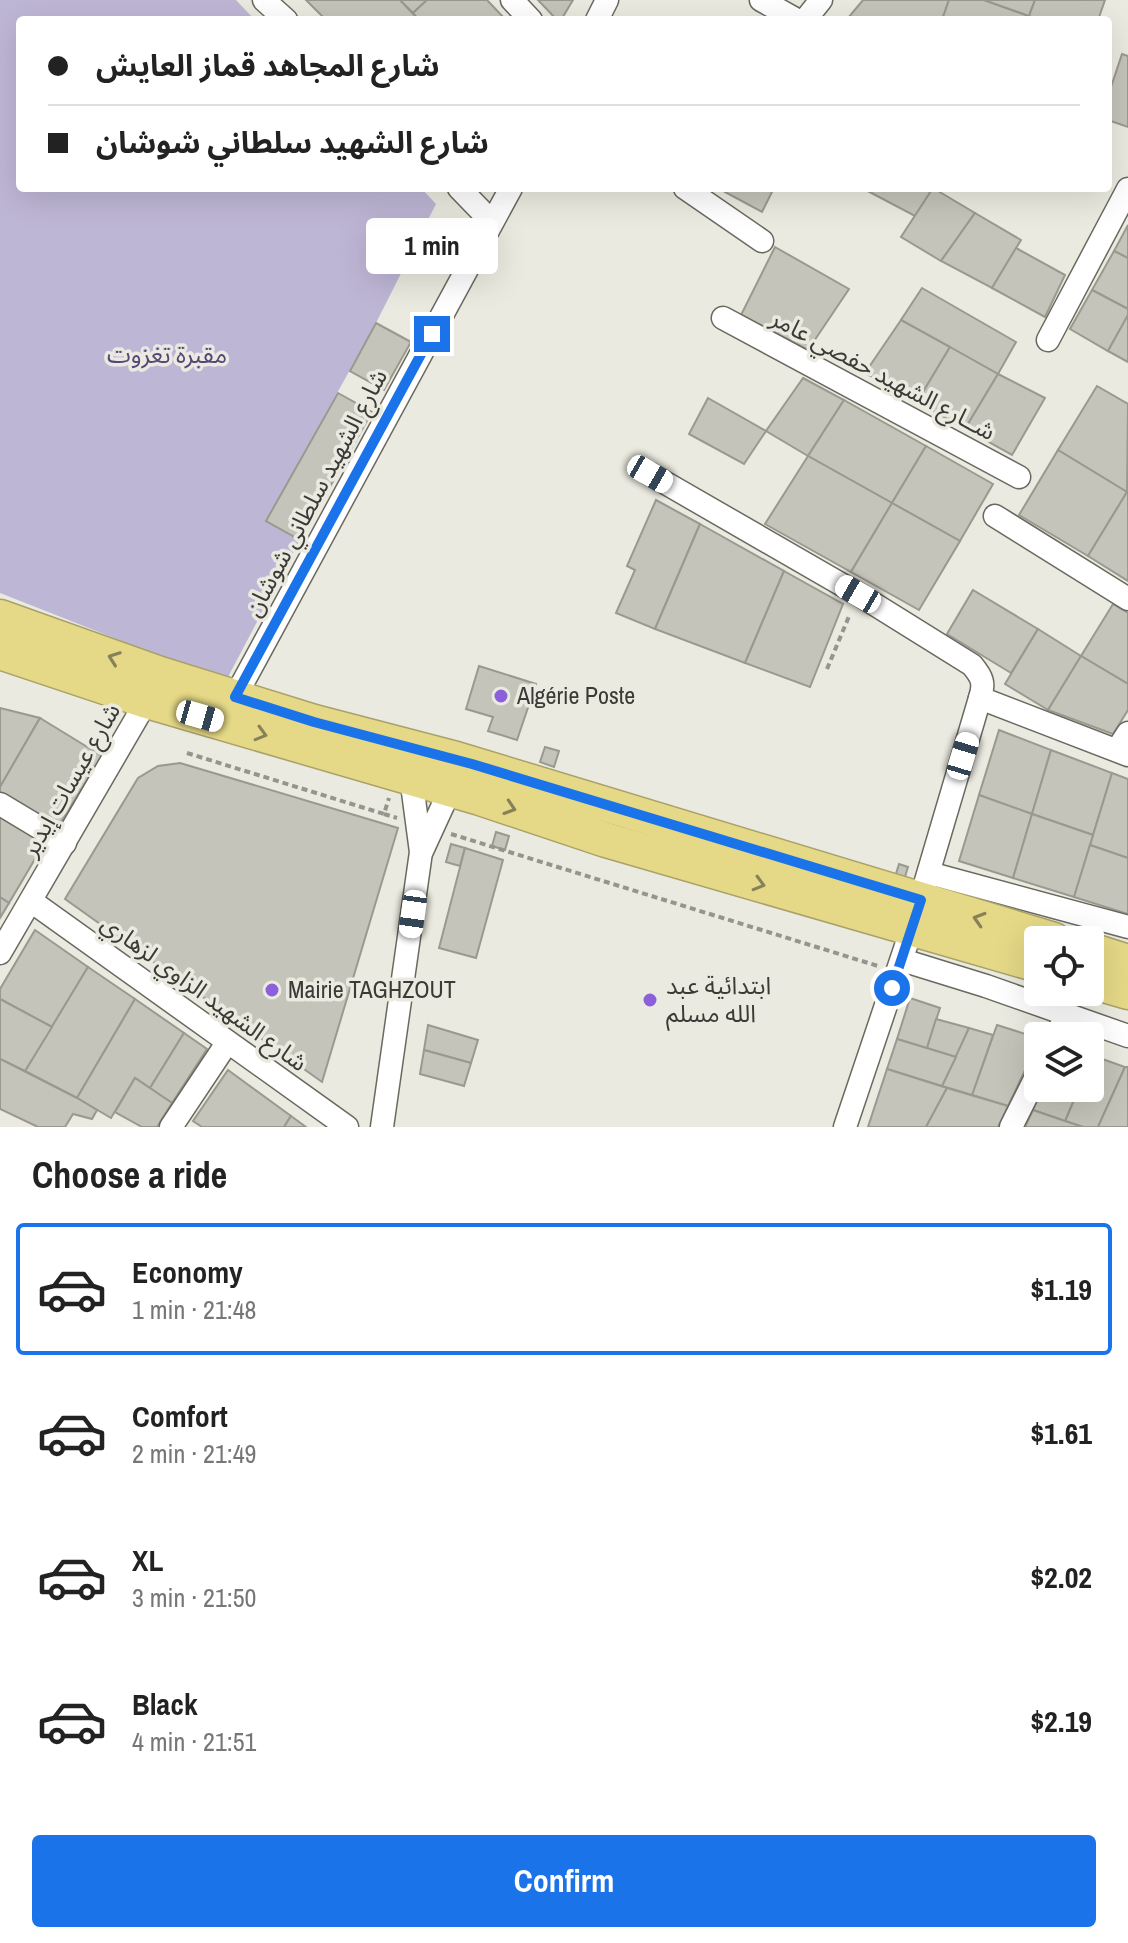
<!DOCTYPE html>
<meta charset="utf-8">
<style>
body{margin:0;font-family:"Archivo Narrow","Noto Sans Arabic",sans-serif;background:#f6f6f6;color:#222;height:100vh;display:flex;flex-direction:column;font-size:30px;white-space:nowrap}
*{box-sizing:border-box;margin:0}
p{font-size:26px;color:#767676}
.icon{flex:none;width:44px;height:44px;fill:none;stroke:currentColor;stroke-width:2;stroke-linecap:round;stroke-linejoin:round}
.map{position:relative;height:1127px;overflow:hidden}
.sheet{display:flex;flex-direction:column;background:#fff;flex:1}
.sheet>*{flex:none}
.top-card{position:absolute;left:16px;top:16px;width:1096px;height:176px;border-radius:8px;box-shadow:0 8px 32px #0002;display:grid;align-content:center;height:176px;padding:0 32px;background:#fff}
.buttons{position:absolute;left:1024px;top:926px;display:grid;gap:16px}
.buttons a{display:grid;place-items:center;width:80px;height:80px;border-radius:8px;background:#fff;box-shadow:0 8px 32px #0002;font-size:40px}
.end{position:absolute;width:36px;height:36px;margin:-18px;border:10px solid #1a73e8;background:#fff;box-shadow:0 0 0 4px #fff}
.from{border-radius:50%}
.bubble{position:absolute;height:56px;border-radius:8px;background:#fff;box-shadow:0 8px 32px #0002;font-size:26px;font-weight:800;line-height:56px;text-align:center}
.car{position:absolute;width:24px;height:48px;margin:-24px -12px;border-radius:10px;box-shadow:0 0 6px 2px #0007;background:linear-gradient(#fff 24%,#345 0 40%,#fff 0 76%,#345 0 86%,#fff 0)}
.top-card b{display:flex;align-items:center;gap:28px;height:76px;font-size:30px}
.top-card b+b{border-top:2px solid #e0e0e0}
.top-card i{width:20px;height:20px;background:#222}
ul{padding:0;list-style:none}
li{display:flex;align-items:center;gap:24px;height:132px;margin:0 16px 12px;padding:0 16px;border:4px solid transparent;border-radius:8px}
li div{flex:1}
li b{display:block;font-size:30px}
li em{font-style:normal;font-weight:800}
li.active{border-color:#1a73e8}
li>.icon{width:72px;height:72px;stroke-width:1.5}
h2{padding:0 32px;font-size:36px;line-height:96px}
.cta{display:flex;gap:16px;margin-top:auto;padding:16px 32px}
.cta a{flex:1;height:92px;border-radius:8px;background:#1a73e8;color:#fff;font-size:32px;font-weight:800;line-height:92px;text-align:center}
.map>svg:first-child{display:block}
.green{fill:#beb6d5}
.building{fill:#c5c4ba;stroke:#9a998f;stroke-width:2}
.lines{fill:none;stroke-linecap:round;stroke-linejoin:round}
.minor-casing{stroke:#6a6960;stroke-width:25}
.highway-casing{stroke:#a9a16a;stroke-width:37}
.path{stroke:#95958e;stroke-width:4;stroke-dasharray:6 4;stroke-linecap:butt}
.minor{stroke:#fff;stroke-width:22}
.highway{stroke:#e5d886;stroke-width:34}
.oneway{stroke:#87815a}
.route{stroke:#1a73e8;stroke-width:10}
.poi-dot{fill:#8c60db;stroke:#ebeae0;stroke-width:3}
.labels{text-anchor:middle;stroke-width:7;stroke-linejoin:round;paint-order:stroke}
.park-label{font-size:24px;fill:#554678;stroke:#ebeae0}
.street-label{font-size:24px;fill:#3a3a36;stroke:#ebeae0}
.poi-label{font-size:24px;fill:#3a3a36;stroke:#ebeae0;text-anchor:start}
</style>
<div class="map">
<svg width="1128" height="1127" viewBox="0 0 1128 1127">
<rect width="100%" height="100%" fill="#ebeae0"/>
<polygon class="green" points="0,0 236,0 255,20 20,20 20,188 421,188 436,204 376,323 266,521 300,540 228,677 175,662 0,593"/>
<g class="building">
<polygon points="306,0 400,0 419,20 326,20"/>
<polygon points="400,0 427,0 413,13"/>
<polygon points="427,0 487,0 506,20 419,20 413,13"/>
<polygon points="538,0 573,0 561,20 557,20"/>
<polygon points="863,0 949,0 942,20 848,18"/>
<polygon points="949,0 984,0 1029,16 1027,20 942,20"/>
<polygon points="984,0 1035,0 1029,16"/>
<polygon points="1035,0 1105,0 1098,20 1038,20 1029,16"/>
<polygon points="1122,54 1128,56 1128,127 1108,120 1108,96"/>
<polygon points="727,188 774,188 762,212 725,192"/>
<polygon points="862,188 933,188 915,216"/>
<polygon points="933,188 975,213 941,261 901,237"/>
<polygon points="975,213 1021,240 992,288 941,261"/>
<polygon points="1128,225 1128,258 1114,251"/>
<polygon points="775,247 849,289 808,350 741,315"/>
<polygon points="1016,248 1065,275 1045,317 992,288"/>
<polygon points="1114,251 1128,258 1128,309 1092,290"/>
<polygon points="922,288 1016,342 998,374 901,320"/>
<polygon points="1092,290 1128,309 1128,315 1108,351 1070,329"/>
<polygon points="1128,315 1128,362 1108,351"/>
<polygon points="901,320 950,347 917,402 865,373"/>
<polygon points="376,323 411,342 384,390 350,371"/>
<polygon points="950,347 998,374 965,429 917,402"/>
<polygon points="998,374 1045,398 1012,455 965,429"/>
<polygon points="803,378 844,400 808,456 766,431"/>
<polygon points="1097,386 1128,404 1127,492 1058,450"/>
<polygon points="338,393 372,412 300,540 266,521"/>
<polygon points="708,398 766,431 744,464 689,434"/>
<polygon points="844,400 926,446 892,503 808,456"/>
<polygon points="926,446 993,484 960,541 892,503"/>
<polygon points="1058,450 1127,492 1088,556 1019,515"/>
<polygon points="808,456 892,503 851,572 765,524"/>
<polygon points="1127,492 1128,492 1128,581 1088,556"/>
<polygon points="656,500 700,524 655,629 616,613 635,570 627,566"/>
<polygon points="892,503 960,541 919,610 851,572"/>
<polygon points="700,524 784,571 745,663 655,629"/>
<polygon points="784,571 843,604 810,687 745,663"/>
<polygon points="973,590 1038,629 1011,673 947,634"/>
<polygon points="1113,604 1128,613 1128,684 1081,656"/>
<polygon points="1038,629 1081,656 1048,710 1005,684"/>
<polygon points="1081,656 1128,684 1128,710 1113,734 1048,710"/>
<polygon points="479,666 536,684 517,740 488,731 493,717 466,709"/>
<polygon points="0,708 40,718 0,787"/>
<polygon points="40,718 102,756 58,827 0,792 0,787"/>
<polygon points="999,730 1051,750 1032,814 979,795"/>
<polygon points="545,747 559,751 554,767 540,762"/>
<polygon points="1051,750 1112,773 1093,835 1032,814"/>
<polygon points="180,763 398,828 322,1082 65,899 138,778 158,766"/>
<polygon points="1112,773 1128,779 1128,858 1090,845"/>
<polygon points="979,795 1032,814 1013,878 959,861"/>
<polygon points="1032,814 1093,835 1074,897 1013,878"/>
<polygon points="0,816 45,842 9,903 0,897"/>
<polygon points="496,832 509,836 505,850 492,846"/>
<polygon points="451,844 465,848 460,866 446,862"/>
<polygon points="1090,845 1128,858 1128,914 1074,897"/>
<polygon points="465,848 503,860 476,958 439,948"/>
<polygon points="899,864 908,867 904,880 895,877"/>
<polygon points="0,897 9,903 0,918"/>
<polygon points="35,930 88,967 52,1027 0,999 0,989"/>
<polygon points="88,967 135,999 77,1098 25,1071"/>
<polygon points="910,998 940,1008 927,1048 897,1039"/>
<polygon points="0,999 52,1027 25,1071 0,1059"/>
<polygon points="135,999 184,1033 150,1088 135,1078 111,1118 77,1098"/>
<polygon points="936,1019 969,1028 956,1057 927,1048"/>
<polygon points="428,1025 478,1040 471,1063 424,1050"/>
<polygon points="997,1025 1038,1038 1038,1043 1008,1106 972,1095"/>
<polygon points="969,1028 993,1035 972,1095 942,1086"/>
<polygon points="184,1033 207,1049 172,1103 150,1088"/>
<polygon points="897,1039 956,1057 942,1086 887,1069"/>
<polygon points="424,1050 471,1063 464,1086 420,1074"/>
<polygon points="1094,1056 1125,1067 1098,1127 1083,1127 1065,1121 1079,1088 1090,1088 1090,1065"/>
<polygon points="0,1059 77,1098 97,1110 92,1119 73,1114 65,1127 38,1127 0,1109"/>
<polygon points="1125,1067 1128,1067 1128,1127 1098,1127"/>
<polygon points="887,1069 947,1088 926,1127 868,1127"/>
<polygon points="228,1070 291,1116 284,1127 202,1127 193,1121"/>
<polygon points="135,1078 172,1103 157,1127 142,1127 115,1112"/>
<polygon points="947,1088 1008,1106 998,1127 926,1127"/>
<polygon points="1043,1088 1079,1088 1065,1121 1033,1110"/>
<polygon points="1033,1110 1065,1121 1083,1127 1025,1127"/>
<polygon points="291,1116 306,1127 284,1127"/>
</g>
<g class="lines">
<g class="minor-casing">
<g id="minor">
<polyline points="264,0 286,20"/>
<polyline points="512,0 531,20"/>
<polyline points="761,0 797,20"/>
<polyline points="597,20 607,0"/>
<polyline points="805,20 821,0"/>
<polyline points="459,188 492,222"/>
<polyline points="685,188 762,241"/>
<polyline points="723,318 1019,477"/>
<polyline points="1048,340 1128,189"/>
<path d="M650,474L858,594L972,665C982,677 985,683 980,698L1128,755"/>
<polyline points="995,516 1128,599"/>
<polyline points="235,697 511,188"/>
<polyline points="1117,750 1128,733"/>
<polyline points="0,804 65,843"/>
<polyline points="422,851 444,803 451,775"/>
<polyline points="929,873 1128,927"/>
<polyline points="31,901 347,1127"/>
<polyline points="0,953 153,690"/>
<polyline points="902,960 986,986 1128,1036"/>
<polyline points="1056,1036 1067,1014"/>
<polyline points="171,1127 227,1043"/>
<polyline points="382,1127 421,852 413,792 418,768"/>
<polyline points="845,1127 912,928 980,698"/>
<polyline points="1011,1127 1038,1073"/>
</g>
</g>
<g class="highway-casing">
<g id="highway">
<polyline points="0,617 160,674 314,722 456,759 1054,940"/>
<polyline points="0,652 147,701 480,798 606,840 1038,965"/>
<polyline points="1090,950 1128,962"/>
<polyline points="1090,981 1128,992"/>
</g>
</g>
<g class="path">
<polyline points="827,669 850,614"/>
<polyline points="187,753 384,814 389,798"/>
<polyline points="384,814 397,818"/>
<polyline points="451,834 878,966"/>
</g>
<use href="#minor" class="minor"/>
<use href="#highway" class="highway"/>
</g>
<defs><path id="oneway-chevron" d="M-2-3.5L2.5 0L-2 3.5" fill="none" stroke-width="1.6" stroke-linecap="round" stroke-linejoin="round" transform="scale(2)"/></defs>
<g class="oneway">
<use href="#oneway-chevron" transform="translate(114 658) rotate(-160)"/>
<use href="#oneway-chevron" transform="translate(261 734) rotate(16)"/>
<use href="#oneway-chevron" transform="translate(510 808) rotate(18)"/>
<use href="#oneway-chevron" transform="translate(759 884) rotate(16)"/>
<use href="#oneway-chevron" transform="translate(979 919) rotate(-163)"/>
</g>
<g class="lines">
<polyline class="route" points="432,334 235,697 314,722 472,764 921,900 892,988"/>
</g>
<g class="poi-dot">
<circle cx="501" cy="696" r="8"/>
<circle cx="272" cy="990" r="8"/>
<circle cx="650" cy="1000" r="8"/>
</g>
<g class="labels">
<g class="park-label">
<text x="167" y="363">مقبرة تغزوت</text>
</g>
<g class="street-label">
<text transform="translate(883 375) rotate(28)" y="8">شــارع الشهيد حفصي عامر</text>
<text transform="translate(316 493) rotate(-62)" y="8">شارع الشهيد سلطاني شوشان</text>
<text transform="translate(71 780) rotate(-60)" y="8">شارع عيسات إيدير</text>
<text transform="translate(204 993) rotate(36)" y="8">شارع الشهيد الزاوي لزهاري</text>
</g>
<g class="poi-label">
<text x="517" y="704">Algérie Poste</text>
<text x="666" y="994">ابتدائية عبد<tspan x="666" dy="28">الله مسلم</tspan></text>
<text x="288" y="998">Mairie TAGHZOUT</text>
</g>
</g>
</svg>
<div class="buttons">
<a><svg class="icon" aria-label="locate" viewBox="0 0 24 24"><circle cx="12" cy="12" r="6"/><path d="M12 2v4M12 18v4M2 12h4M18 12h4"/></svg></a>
<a><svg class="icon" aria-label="layers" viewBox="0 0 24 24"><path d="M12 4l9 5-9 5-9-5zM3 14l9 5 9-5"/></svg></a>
</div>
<i class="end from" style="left:892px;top:988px"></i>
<i class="end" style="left:432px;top:334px"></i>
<div class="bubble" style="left:366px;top:218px;width:132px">1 min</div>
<i class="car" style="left:650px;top:474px;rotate:120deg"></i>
<i class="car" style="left:858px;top:594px;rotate:300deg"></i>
<i class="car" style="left:200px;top:716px;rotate:106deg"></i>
<i class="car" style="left:963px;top:756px;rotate:17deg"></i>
<i class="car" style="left:413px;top:914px;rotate:188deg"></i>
<div class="top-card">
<b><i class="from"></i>شارع المجاهد قماز العايش</b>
<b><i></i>شارع الشهيد سلطاني شوشان</b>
</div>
</div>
<section class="sheet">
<h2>Choose a ride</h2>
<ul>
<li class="active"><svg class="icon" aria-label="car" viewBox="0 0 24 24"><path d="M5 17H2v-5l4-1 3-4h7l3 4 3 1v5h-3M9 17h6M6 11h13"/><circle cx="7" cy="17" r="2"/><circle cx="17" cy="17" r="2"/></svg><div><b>Economy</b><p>1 min · 21:48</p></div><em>$1.19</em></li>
<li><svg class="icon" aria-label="car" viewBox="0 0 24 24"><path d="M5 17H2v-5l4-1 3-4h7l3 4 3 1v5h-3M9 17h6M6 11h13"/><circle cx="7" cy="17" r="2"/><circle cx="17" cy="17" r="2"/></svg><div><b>Comfort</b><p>2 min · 21:49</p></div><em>$1.61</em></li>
<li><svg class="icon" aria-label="car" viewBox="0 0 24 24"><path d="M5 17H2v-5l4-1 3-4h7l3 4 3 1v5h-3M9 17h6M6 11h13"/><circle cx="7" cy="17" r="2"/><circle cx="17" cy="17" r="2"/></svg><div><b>XL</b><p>3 min · 21:50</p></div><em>$2.02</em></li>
<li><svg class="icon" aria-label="car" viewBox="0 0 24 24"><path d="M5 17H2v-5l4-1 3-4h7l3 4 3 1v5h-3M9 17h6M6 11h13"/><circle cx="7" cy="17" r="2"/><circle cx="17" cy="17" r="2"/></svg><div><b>Black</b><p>4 min · 21:51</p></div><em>$2.19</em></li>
</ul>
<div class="cta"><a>Confirm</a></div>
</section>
